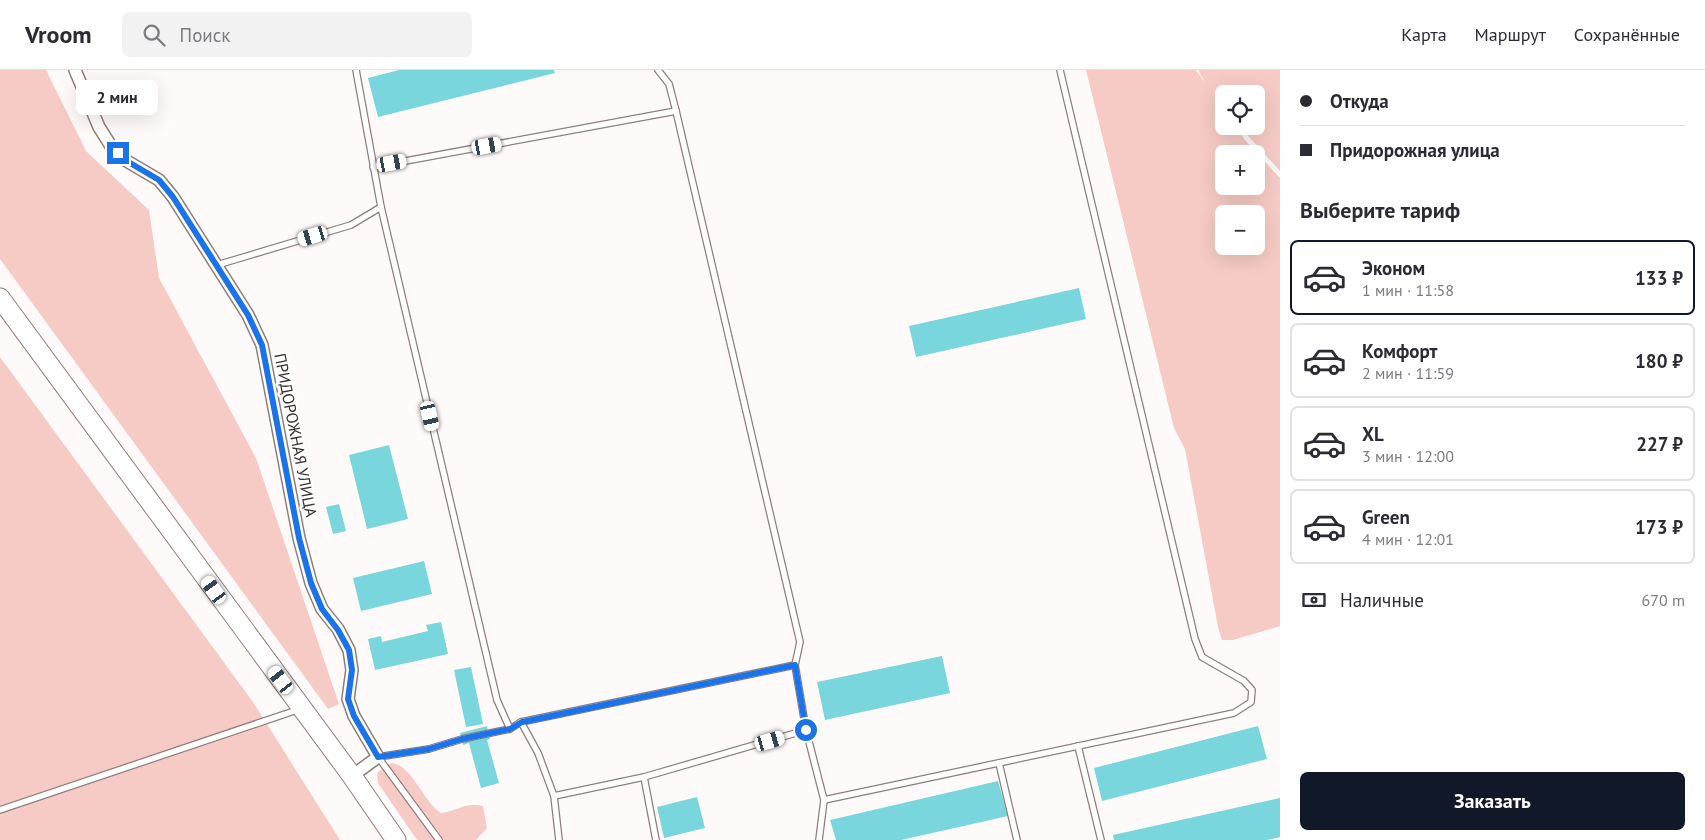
<!DOCTYPE html>
<html lang="ru">
<meta charset="utf-8">
<style>
body{margin:0;font-family:"PT Sans",sans-serif;background:#f2f2f3;color:#2b2b33;height:100vh;display:flex;flex-direction:column;font-size:19px;white-space:nowrap}
*{box-sizing:border-box;margin:0}
p{font-size:16px;color:#7c7c81}
.icon{flex:none;width:28px;height:28px;fill:none;stroke:currentColor;stroke-width:2;stroke-linecap:round;stroke-linejoin:round}
.map{position:relative;flex:1;overflow:hidden}
.panel{display:flex;flex-direction:column;background:#fff;width:425px}
.panel>*{flex:none}
.banner{display:grid;align-content:center;height:110px;padding:0 20px;background:#fff}
.controls{position:absolute;left:1215px;top:15px;display:grid;gap:10px}
.controls a{display:grid;place-items:center;width:50px;height:50px;border-radius:8px;background:#fff;box-shadow:0 5px 20px #0002;font-size:25px}
.end{position:absolute;width:22px;height:22px;margin:-11px;border:6px solid #1a73e8;background:#fff;box-shadow:0 0 0 2px #fff}
.from{border-radius:50%}
.bubble{position:absolute;height:35px;border-radius:8px;background:#fff;box-shadow:0 5px 20px #0002;font-size:16px;font-weight:800;line-height:35px;text-align:center}
.car{position:absolute;width:15px;height:30px;margin:-15px -8px;border-radius:6px;box-shadow:0 0 4px 1px #0007;background:linear-gradient(#fff 24%,#345 0 40%,#fff 0 76%,#345 0 86%,#fff 0)}
.banner b{display:flex;align-items:center;gap:18px;height:48px;font-size:19px}
.banner b+b{border-top:1px solid #e1e1e2}
.banner i{width:12px;height:12px;background:#2b2b33}
ul{padding:0;list-style:none}
li{display:flex;align-items:center;gap:15px;height:75px;margin:0 10px 8px;padding:0 10px;border:2px solid #e1e1e2;border-radius:8px}
li div{flex:1}
li b{display:block;font-size:19px}
li em{font-style:normal;font-weight:800}
li.current{border-color:#111827}
li>.icon{width:45px;height:45px;stroke-width:1.5}
h2{padding:0 20px;font-size:22px;line-height:60px}
.pay{display:flex;align-items:center;gap:12px;height:55px;padding:0 20px;font-size:19px}
.pay p{margin-inline-start:auto}
.button{display:flex;gap:10px;margin-top:auto;padding:10px 20px}
.button a{flex:1;height:58px;border-radius:8px;background:#111827;color:#fff;font-size:20px;font-weight:800;line-height:58px;text-align:center}
header{display:flex;align-items:center;gap:30px;box-sizing:border-box;height:70px;padding:0 25px;background:#fff;border-bottom:1px solid #e1e1e2}
header strong{font-size:24px}
nav{display:flex;gap:28px;margin-inline-start:auto;font-size:18px}
.search{width:350px;height:45px;background:#f2f2f3;display:flex;align-items:center;gap:12px;box-sizing:border-box;padding:0 18px;border-radius:8px;color:#7c7c81;font-size:19px}
main{display:flex;flex:1;min-height:0}
.map>svg:first-child{display:block}
.green{fill:#f6cbc5;fill-rule:evenodd}
.building{fill:#78d6dc}
.lines{fill:none;stroke-linecap:round;stroke-linejoin:round}
.service-casing{stroke:#907e7b;stroke-width:8}
.minor-casing{stroke:#907e7b;stroke-width:14}
.primary-casing{stroke:#907e7b;stroke-width:21}
.service{stroke:#fff;stroke-width:5.5}
.minor{stroke:#fff;stroke-width:11}
.primary{stroke:#fff;stroke-width:19}
.route{stroke:#1a73e8;stroke-width:6}
.labels{text-anchor:middle;stroke-width:5;stroke-linejoin:round;paint-order:stroke}
.street-label{font-size:16px;fill:#3a3231;stroke:#fff}
</style>
<header>
<strong>Vroom</strong>
<div class="search"><svg class="icon" aria-label="search" viewBox="0 0 24 24"><circle cx="10" cy="10" r="6"/><path d="M15 15l6 6"/></svg>Поиск</div>
<nav><a>Карта</a><a>Маршрут</a><a>Сохранённые</a></nav>
</header>
<main>
<div class="map">
<svg width="1280" height="770" viewBox="0 0 1280 770">
<rect width="100%" height="100%" fill="#fffafa"/>
<g class="green">
<polygon points="0,0 46,0 86,81 149,140 159,208 256,388 339,634 328,639 0,189"/>
<path d="M1086,0H1196L1205,13L1198,0H1280V101L1239,56H1256V24H1224V56H1235L1245,70L1280,108V556L1233,570H1222L1218,557L1185,379L1174,358ZM1224,84H1256V116H1224ZM1224,144H1256V176H1224Z"/>
<polygon points="0,287 253,632 340,770 0,770"/>
<path d="M392,693C412,695 424,733 441,743C458,741 464,732 483,736L487,758L476,770H417L378,713L377,703L387,695Z"/>
</g>
<g class="building">
<polygon points="399,0 554,0 555,3 378,47 368,8"/>
<polygon points="1079,218 1086,249 916,287 909,256"/>
<polygon points="389,375 408,449 367,459 349,385"/>
<polygon points="339,434 346,461 333,464 326,437"/>
<polygon points="424,491 432,524 361,541 353,508"/>
<polygon points="441,552 448,584 375,600 368,569 381,566 382,572 428,561 426,555"/>
<polygon points="942,586 950,623 825,650 817,612"/>
<polygon points="471,597 483,654 466,657 454,600"/>
<polygon points="487,656 490,669 487,670 499,713 481,718 469,673 463,675 460,663"/>
<polygon points="1258,656 1267,689 1102,731 1094,698"/>
<polygon points="998,711 1008,746 901,770 836,770 830,750"/>
<polygon points="697,727 705,758 664,768 657,737"/>
<polygon points="1280,728 1280,767 1267,770 1114,770 1113,765"/>
</g>
<g class="lines">
<g class="service-casing">
<g id="service">
<polyline points="356,0 381,137 497,630 510,659"/>
<polyline points="658,0 669,14 676,41 800,572 795,595 806,660 824,730 819,770"/>
<polyline points="373,97 676,41"/>
<polyline points="217,195 351,155 381,137"/>
<polyline points="521,652 538,683 554,726 559,770"/>
<polyline points="1078,676 1101,770"/>
<polyline points="999,693 1017,770"/>
<polyline points="644,707 656,770"/>
<polyline points="554,726 644,707 806,660"/>
<polyline points="824,730 1234,643 1251,632 1252,620 1244,611 1202,587 1195,569 1060,0"/>
<polyline points="0,740 300,639"/>
<polyline points="439,770 378,687 429,679 462,669 510,659 521,652 795,595"/>
</g>
</g>
<g class="minor-casing">
<polyline id="minor" points="75,0 99,57 111,76 125,90 159,110 173,127 248,245 262,275 299,468 311,513 322,539 338,559 349,580 352,600 348,629 354,646 378,687 352,706"/>
</g>
<g class="primary-casing">
<polyline id="primary" points="0,228 352,706 396,770"/>
</g>
<use href="#service" class="service"/>
<use href="#minor" class="minor"/>
<use href="#primary" class="primary"/>
</g>
<g class="lines">
<polyline class="route" points="118,83 125,90 159,110 173,127 248,245 262,275 299,468 311,513 322,539 338,560 349,580 352,600 348,629 354,646 378,687 429,679 462,669 510,659 522,652 795,595 806,660"/>
</g>
<g class="labels">
<g class="street-label">
<text transform="translate(296 365) rotate(79)" y="6">ПРИДОРОЖНАЯ УЛИЦА</text>
</g>
</g>
</svg>
<div class="controls">
<a><svg class="icon" aria-label="locate" viewBox="0 0 24 24"><circle cx="12" cy="12" r="6"/><path d="M12 2v4M12 18v4M2 12h4M18 12h4"/></svg></a>
<a>+</a>
<a>−</a>
</div>
<i class="end from" style="left:806px;top:660px"></i>
<i class="end" style="left:118px;top:83px"></i>
<div class="bubble" style="left:76px;top:10px;width:82px">2 мин</div>
<i class="car" style="left:487px;top:76px;rotate:80deg"></i>
<i class="car" style="left:392px;top:93px;rotate:80deg"></i>
<i class="car" style="left:313px;top:166px;rotate:253deg"></i>
<i class="car" style="left:430px;top:346px;rotate:167deg"></i>
<i class="car" style="left:214px;top:520px;rotate:324deg"></i>
<i class="car" style="left:281px;top:610px;rotate:323deg"></i>
<i class="car" style="left:770px;top:671px;rotate:74deg"></i>
</div>
<section class="panel">
<div class="banner">
<b><i class="from"></i>Откуда</b>
<b><i></i>Придорожная улица</b>
</div>
<h2>Выберите тариф</h2>
<ul>
<li class="current"><svg class="icon" aria-label="car" viewBox="0 0 24 24"><path d="M5 17H2v-5l4-1 3-4h7l3 4 3 1v5h-3M9 17h6M6 11h13"/><circle cx="7" cy="17" r="2"/><circle cx="17" cy="17" r="2"/></svg><div><b>Эконом</b><p>1 мин · 11:58</p></div><em>133 ₽</em></li>
<li><svg class="icon" aria-label="car" viewBox="0 0 24 24"><path d="M5 17H2v-5l4-1 3-4h7l3 4 3 1v5h-3M9 17h6M6 11h13"/><circle cx="7" cy="17" r="2"/><circle cx="17" cy="17" r="2"/></svg><div><b>Комфорт</b><p>2 мин · 11:59</p></div><em>180 ₽</em></li>
<li><svg class="icon" aria-label="car" viewBox="0 0 24 24"><path d="M5 17H2v-5l4-1 3-4h7l3 4 3 1v5h-3M9 17h6M6 11h13"/><circle cx="7" cy="17" r="2"/><circle cx="17" cy="17" r="2"/></svg><div><b>XL</b><p>3 мин · 12:00</p></div><em>227 ₽</em></li>
<li><svg class="icon" aria-label="car" viewBox="0 0 24 24"><path d="M5 17H2v-5l4-1 3-4h7l3 4 3 1v5h-3M9 17h6M6 11h13"/><circle cx="7" cy="17" r="2"/><circle cx="17" cy="17" r="2"/></svg><div><b>Green</b><p>4 мин · 12:01</p></div><em>173 ₽</em></li>
</ul>
<div class="pay"><svg class="icon" aria-label="cash" viewBox="0 0 24 24"><path d="M3 7h18v10H3z"/><circle cx="12" cy="12" r="2"/></svg>Наличные<p>670 m</p></div>
<div class="button"><a>Заказать</a></div>
</section>
</main>
